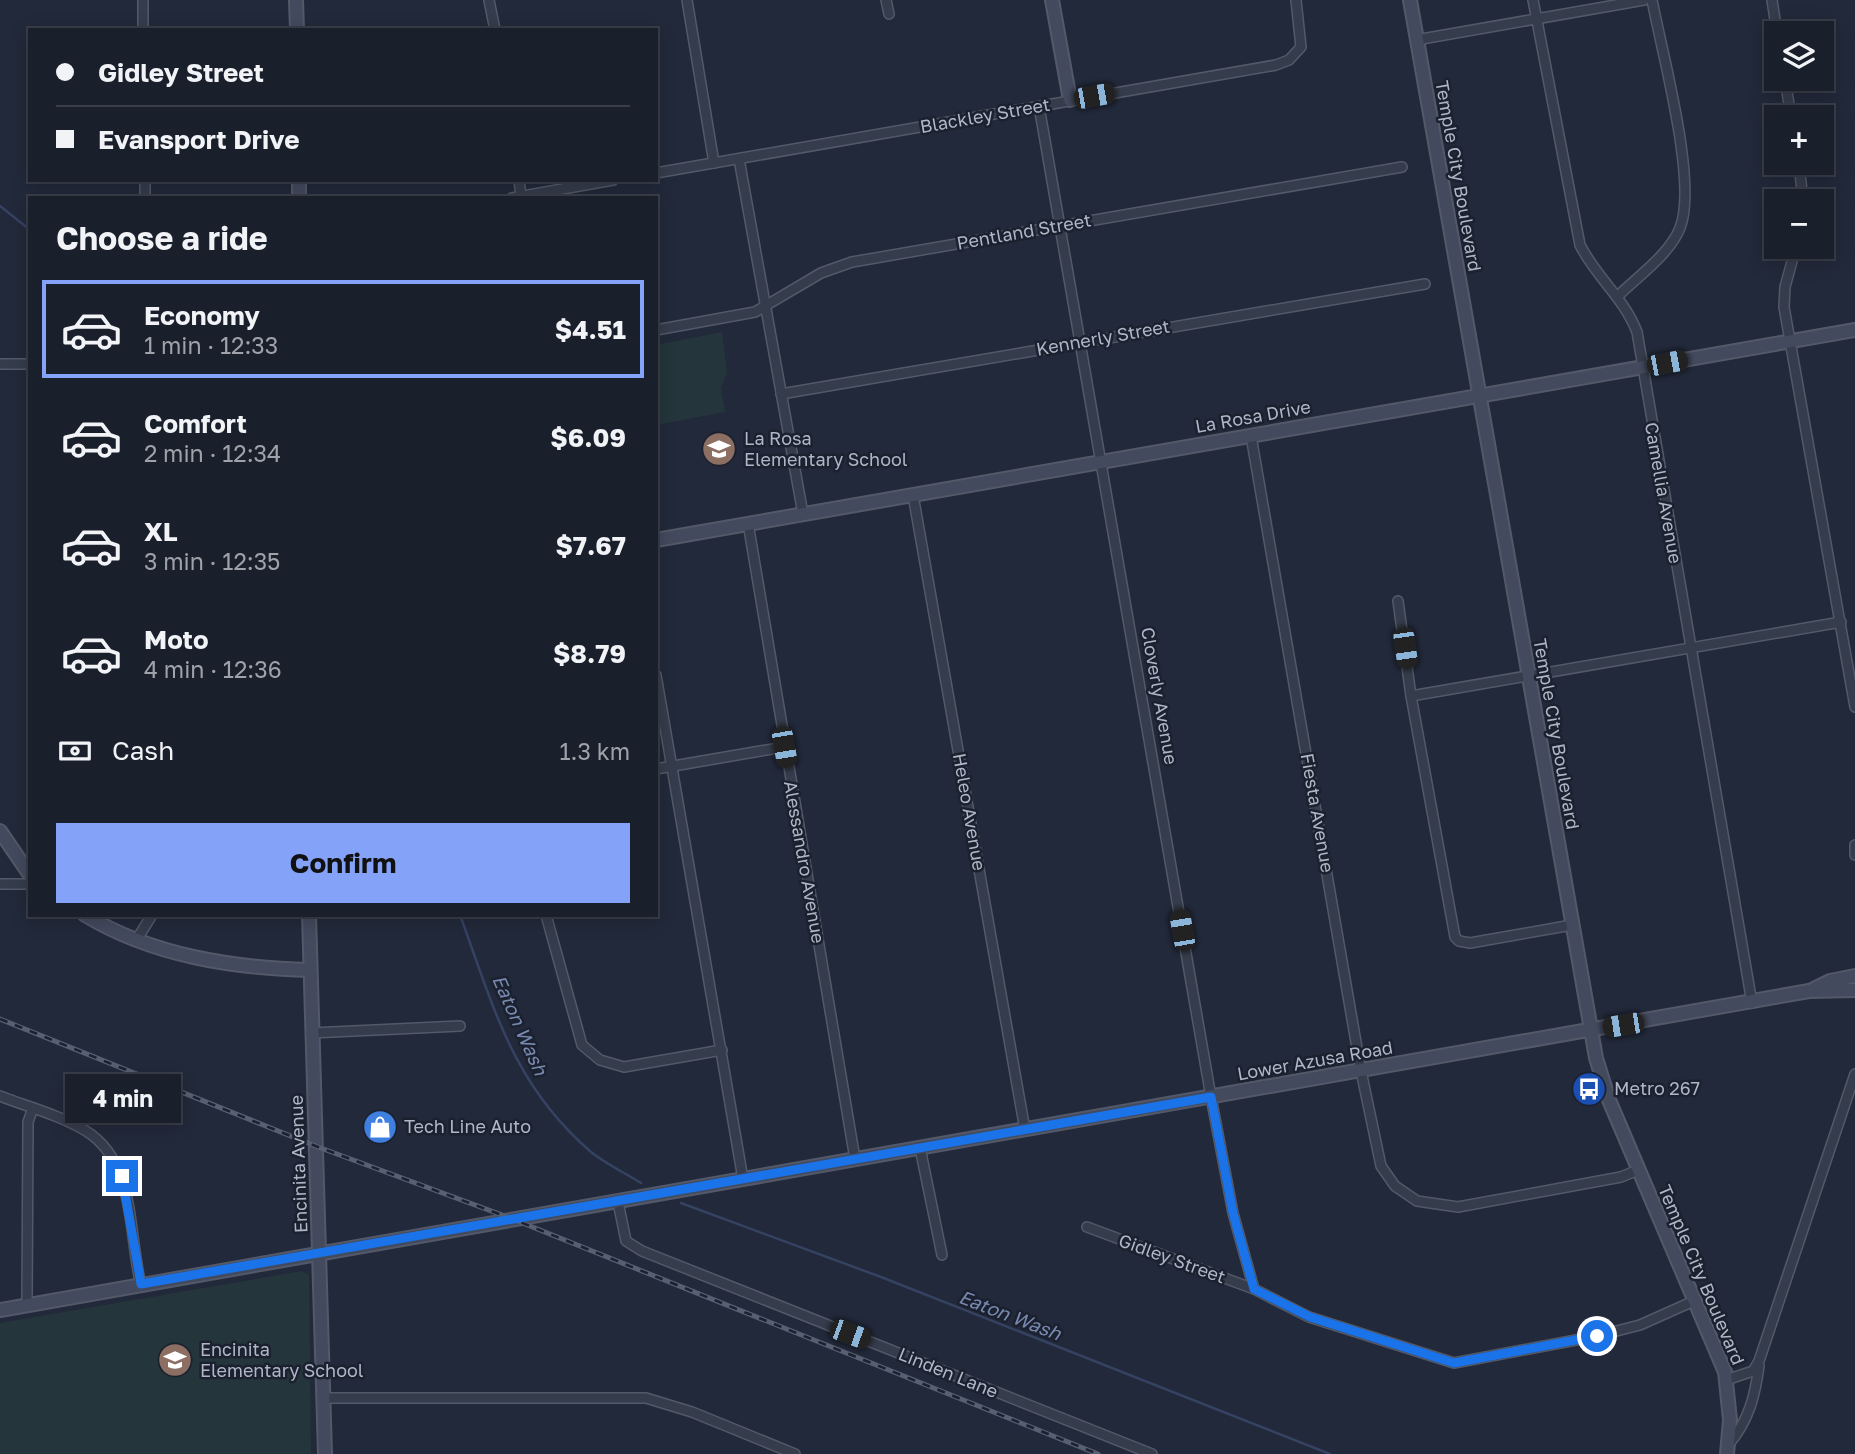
<!DOCTYPE html>
<meta charset="utf-8">
<style>
body{margin:0;font-family:"Golos Text",sans-serif;background:#232734;color:#f1f3f6;height:100vh;display:flex;flex-direction:column;font-size:26px;white-space:nowrap}
*{box-sizing:border-box;margin:0}
p{font-size:23px;color:#9fa2a9}
.icon{flex:none;width:38px;height:38px;fill:none;stroke:currentColor;stroke-width:2;stroke-linecap:round;stroke-linejoin:round}
.map{position:relative;flex:1;overflow:hidden}
.panel{position:absolute;left:28px;top:196px;width:630px;height:721px;display:flex;flex-direction:column;background:#1a1f2c;border-radius:0px;box-shadow:0 4px 18px #0003,0 0 0 2px #383d48}
.panel>*{flex:none}
.hud{position:absolute;left:28px;top:28px;width:630px;height:154px;border-radius:0px;box-shadow:0 4px 18px #0003,0 0 0 2px #383d48;display:grid;align-content:center;height:154px;padding:0 28px;background:#1a1f2c}
.tools{position:absolute;left:1764px;top:21px;display:grid;gap:14px}
.tools a{display:grid;place-items:center;width:70px;height:70px;border-radius:0px;background:#1a1f2c;box-shadow:0 4px 18px #0003,0 0 0 2px #383d48;font-size:35px}
.end{position:absolute;width:32px;height:32px;margin:-16px;border:9px solid #1a73e8;background:#fff;box-shadow:0 0 0 4px #fff}
.from{border-radius:50%}
.bubble{position:absolute;height:49px;border-radius:0px;background:#1a1f2c;box-shadow:0 4px 18px #0003,0 0 0 2px #383d48;font-size:23px;font-weight:700;line-height:49px;text-align:center}
.car{position:absolute;width:21px;height:42px;margin:-21px -10px;border-radius:9px;box-shadow:0 0 5px 2px #0007;background:linear-gradient(#222 24%,#8ab4d8 0 40%,#222 0 76%,#8ab4d8 0 86%,#222 0)}
.hud b{display:flex;align-items:center;gap:24px;height:66px;font-size:26px}
.hud b+b{border-top:2px solid #383d48}
.hud i{width:18px;height:18px;background:#f1f3f6}
ul{padding:0;list-style:none}
li{display:flex;align-items:center;gap:21px;height:98px;margin:0 14px 10px;padding:0 14px;border:4px solid transparent;border-radius:0px}
li div{flex:1}
li b{display:block;font-size:26px}
li em{font-style:normal;font-weight:700}
li.active{border-color:#84a2f8}
li>.icon{width:63px;height:63px;stroke-width:1.5}
h2{padding:0 28px;font-size:32px;line-height:84px}
.pay{display:flex;align-items:center;gap:18px;height:77px;padding:0 28px;font-size:26px}
.pay p{margin-inline-start:auto}
.button{display:flex;gap:14px;margin-top:auto;padding:14px 28px}
.button a{flex:1;height:80px;border-radius:0px;background:#84a2f8;color:#111;font-size:28px;font-weight:700;line-height:80px;text-align:center}
.map>svg:first-child{display:block}
.green{fill:#24363b}
.lines{fill:none;stroke-linecap:round;stroke-linejoin:round}
.stream{stroke:#354262;stroke-width:2.5}
.street-casing{stroke:#535968;stroke-width:12}
.secondary-casing{stroke:#535968;stroke-width:16}
.street{stroke:#353c4b;stroke-width:9}
.secondary{stroke:#434a5e;stroke-width:12}
.rail-casing{stroke:#575f72;stroke-width:5}
.rail{stroke:#1b212f;stroke-width:2.5;stroke-dasharray:8;stroke-linecap:butt}
.route{stroke:#1a73e8;stroke-width:9}
.labels{text-anchor:middle;stroke-width:5;stroke-linejoin:round;paint-order:stroke}
.street-label{font-size:18px;fill:#b0b6c7;stroke:#1b212f}
.poi-label{font-size:18px;fill:#b0b6c7;stroke:#1b212f;text-anchor:start}
.water-label{font-size:19px;font-style:italic;fill:#7889af;stroke:#1b212f}
</style>
<div class="map">
<svg width="1855" height="1454" viewBox="0 0 1855 1454">
<rect width="100%" height="100%" fill="#22293a"/>
<g class="green">
<polygon points="722,332 727,373 721,388 725,412 656,425 656,345"/>
<polygon points="302,1271 309,1275 311,1454 0,1454 0,1323"/>
</g>
<g class="lines">
<g class="stream">
<polyline points="0,206 30,230"/>
<path d="M460,915C494,1008 513,1085 591,1152C606,1164 625,1173 641,1183"/>
<polyline points="681,1203 881,1277 1330,1454"/>
</g>
<g class="street-casing">
<g id="street">
<polyline points="143,0 143,30"/>
<polyline points="489,0 495,30"/>
<polyline points="687,0 714,163"/>
<polyline points="886,0 889,14"/>
<path d="M1533,0L1580,245C1596,277 1624,298 1637,332L1752,1003"/>
<polyline points="1772,0 1777,33"/>
<polyline points="1416,40 1644,0"/>
<polyline points="1785,79 1791,117"/>
<polyline points="1039,106 1211,1097 1233,1213 1254,1289"/>
<polyline points="739,159 803,514"/>
<polyline points="1799,163 1803,201"/>
<polyline points="656,173 1276,65 1289,60 1301,47 1296,0"/>
<polyline points="145,180 145,198"/>
<polyline points="519,180 521,196"/>
<polyline points="512,198 613,180"/>
<polyline points="1796,247 1785,287 1784,307 1855,707"/>
<path d="M1618,296C1638,276 1669,255 1680,228C1698,183 1662,53 1652,0"/>
<polyline points="656,330 755,312 821,273 852,262 1402,167"/>
<polyline points="0,364 30,364"/>
<polyline points="781,394 1425,284"/>
<polyline points="1251,436 1361,1071 1381,1166 1395,1186 1417,1201 1458,1207 1621,1177 1638,1170"/>
<polyline points="913,495 1025,1130"/>
<polyline points="748,523 855,1159"/>
<polyline points="1398,601 1411,696 1455,937 1459,941 1470,943 1572,925"/>
<polyline points="656,675 743,1179"/>
<polyline points="1411,696 1841,622"/>
<polyline points="656,769 784,747"/>
<polyline points="1855,845 1855,855"/>
<polyline points="0,884 30,884"/>
<polyline points="546,915 582,1045 600,1060 624,1067 722,1050"/>
<polyline points="137,939 152,915"/>
<polyline points="311,1033 460,1026"/>
<path d="M0,1096C28,1107 60,1115 86,1131C136,1162 128,1233 141,1285"/>
<polyline points="920,1148 942,1255"/>
<polyline points="618,1202 626,1241 642,1251 1152,1454"/>
<polyline points="1087,1227 1254,1289 1309,1317 1454,1363 1597,1336 1640,1325 1696,1300"/>
<polyline points="27,1305 28,1122 33,1108"/>
<polyline points="1726,1380 1753,1371 1759,1361 1855,1074"/>
<polyline points="324,1398 646,1398 692,1412 795,1454"/>
<path d="M1729,1444C1749,1420 1755,1396 1759,1366"/>
</g>
</g>
<g class="secondary-casing">
<g id="secondary">
<polyline points="296,0 297,30"/>
<polyline points="1052,0 1070,100"/>
<polyline points="1410,0 1596,1058 1609,1100 1725,1372 1730,1420 1727,1454"/>
<polyline points="299,180 299,198"/>
<polyline points="656,540 1855,330"/>
<polyline points="0,831 30,875"/>
<path d="M85,915C153,956 233,968 310,970"/>
<polyline points="309,915 325,1454"/>
<polyline points="1812,990 1830,981 1855,976"/>
<polyline points="0,1310 1809,991 1855,990"/>
</g>
</g>
<use href="#street" class="street"/>
<use href="#secondary" class="secondary"/>
<g class="rail-casing">
<polyline id="rail" points="0,1019 318,1147 510,1218 1098,1454"/>
</g>
<use href="#rail" class="rail"/>
</g>
<g class="lines">
<polyline class="route" points="122,1176 141,1284 1211,1097 1233,1213 1254,1289 1310,1317 1454,1363 1597,1336"/>
</g>
<defs>
<g id="school-disc" transform="scale(1.75)"><circle r="9.5" fill="#8d6e63" stroke="#1b212f"/><path d="M0-5L7-2L0 1L-7-2ZM-4 1L0 2.5L4 1V4Q0 6-4 4Z" fill="#fff"/></g>
<g id="bus-disc" transform="scale(1.75)"><circle r="9.5" fill="#1a4fb4" stroke="#1b212f"/><path d="M-5-6H5V4H4V6H2V4H-2V6H-4V4H-5ZM-3.5-4V0h7V-4ZM-3.5 1.2v1.5H-2V1.2ZM2 1.2v1.5H3.5V1.2Z" fill="#fff"/></g>
<g id="shop-disc" transform="scale(1.75)"><circle r="9.5" fill="#3f7fe0" stroke="#1b212f"/><path d="M-5-2.5h2.3a2.7 3.5 0 0 1 5.4 0H5L5.5 6h-11ZM-1.5-2.5h3a1.5 2.3 0 0 0-3 0Z" fill="#fff"/></g>
</defs>
<g fill-rule="evenodd">
<use href="#school-disc" x="719" y="449"/>
<use href="#bus-disc" x="1589" y="1089"/>
<use href="#shop-disc" x="380" y="1127"/>
<use href="#school-disc" x="175" y="1360"/>
</g>
<g class="labels">
<g class="street-label">
<text transform="translate(985 116) rotate(-10)" y="6">Blackley Street</text>
<text transform="translate(1458 176) rotate(80)" y="6">Temple City Boulevard</text>
<text transform="translate(1024 232) rotate(-10)" y="6">Pentland Street</text>
<text transform="translate(1103 338) rotate(-10)" y="6">Kennerly Street</text>
<text transform="translate(1253 417) rotate(-10)" y="6">La Rosa Drive</text>
<text transform="translate(1663 493) rotate(80)" y="6">Camellia Avenue</text>
<text transform="translate(1159 696) rotate(80)" y="6">Cloverly Avenue</text>
<text transform="translate(1556 734) rotate(80)" y="6">Temple City Boulevard</text>
<text transform="translate(969 812) rotate(80)" y="6">Heleo Avenue</text>
<text transform="translate(1317 813) rotate(80)" y="6">Fiesta Avenue</text>
<text transform="translate(804 862) rotate(80)" y="6">Alessandro Avenue</text>
<text transform="translate(1315 1061) rotate(-10)" y="6">Lower Azusa Road</text>
<text transform="translate(299 1164) rotate(-92)" y="6">Encinita Avenue</text>
<text transform="translate(1172 1259) rotate(20)" y="6">Gidley Street</text>
<text transform="translate(1701 1275) rotate(67)" y="6">Temple City Boulevard</text>
<text transform="translate(948 1373) rotate(22)" y="6">Linden Lane</text>
</g>
<g class="poi-label">
<text x="744" y="445">La Rosa<tspan x="744" dy="21">Elementary School</tspan></text>
<text x="1614" y="1095">Metro 267</text>
<text x="404" y="1133">Tech Line Auto</text>
<text x="200" y="1356">Encinita<tspan x="200" dy="21">Elementary School</tspan></text>
</g>
<g class="water-label">
<text transform="translate(520 1025) rotate(66)" y="7">Eaton Wash</text>
<text transform="translate(1010 1315) rotate(21)" y="7">Eaton Wash</text>
</g>
</g>
</svg>
<div class="tools">
<a><svg class="icon" aria-label="layers" viewBox="0 0 24 24"><path d="M12 4l9 5-9 5-9-5zM3 14l9 5 9-5"/></svg></a>
<a>+</a>
<a>−</a>
</div>
<i class="end from" style="left:1597px;top:1336px"></i>
<i class="end" style="left:122px;top:1176px"></i>
<div class="bubble" style="left:65px;top:1074px;width:116px">4 min</div>
<i class="car" style="left:1094px;top:96px;rotate:80deg"></i>
<i class="car" style="left:1667px;top:363px;rotate:79deg"></i>
<i class="car" style="left:1405px;top:648px;rotate:172deg"></i>
<i class="car" style="left:784px;top:747px;rotate:170deg"></i>
<i class="car" style="left:1182px;top:930px;rotate:350deg"></i>
<i class="car" style="left:1623px;top:1025px;rotate:261deg"></i>
<i class="car" style="left:850px;top:1334px;rotate:110deg"></i>
<div class="hud">
<b><i class="from"></i>Gidley Street</b>
<b><i></i>Evansport Drive</b>
</div>
<section class="panel">
<h2>Choose a ride</h2>
<ul>
<li class="active"><svg class="icon" aria-label="car" viewBox="0 0 24 24"><path d="M5 17H2v-5l4-1 3-4h7l3 4 3 1v5h-3M9 17h6M6 11h13"/><circle cx="7" cy="17" r="2"/><circle cx="17" cy="17" r="2"/></svg><div><b>Economy</b><p>1 min · 12:33</p></div><em>$4.51</em></li>
<li><svg class="icon" aria-label="car" viewBox="0 0 24 24"><path d="M5 17H2v-5l4-1 3-4h7l3 4 3 1v5h-3M9 17h6M6 11h13"/><circle cx="7" cy="17" r="2"/><circle cx="17" cy="17" r="2"/></svg><div><b>Comfort</b><p>2 min · 12:34</p></div><em>$6.09</em></li>
<li><svg class="icon" aria-label="car" viewBox="0 0 24 24"><path d="M5 17H2v-5l4-1 3-4h7l3 4 3 1v5h-3M9 17h6M6 11h13"/><circle cx="7" cy="17" r="2"/><circle cx="17" cy="17" r="2"/></svg><div><b>XL</b><p>3 min · 12:35</p></div><em>$7.67</em></li>
<li><svg class="icon" aria-label="car" viewBox="0 0 24 24"><path d="M5 17H2v-5l4-1 3-4h7l3 4 3 1v5h-3M9 17h6M6 11h13"/><circle cx="7" cy="17" r="2"/><circle cx="17" cy="17" r="2"/></svg><div><b>Moto</b><p>4 min · 12:36</p></div><em>$8.79</em></li>
</ul>
<div class="pay"><svg class="icon" aria-label="cash" viewBox="0 0 24 24"><path d="M3 7h18v10H3z"/><circle cx="12" cy="12" r="2"/></svg>Cash<p>1.3 km</p></div>
<div class="button"><a>Confirm</a></div>
</section>
</div>
